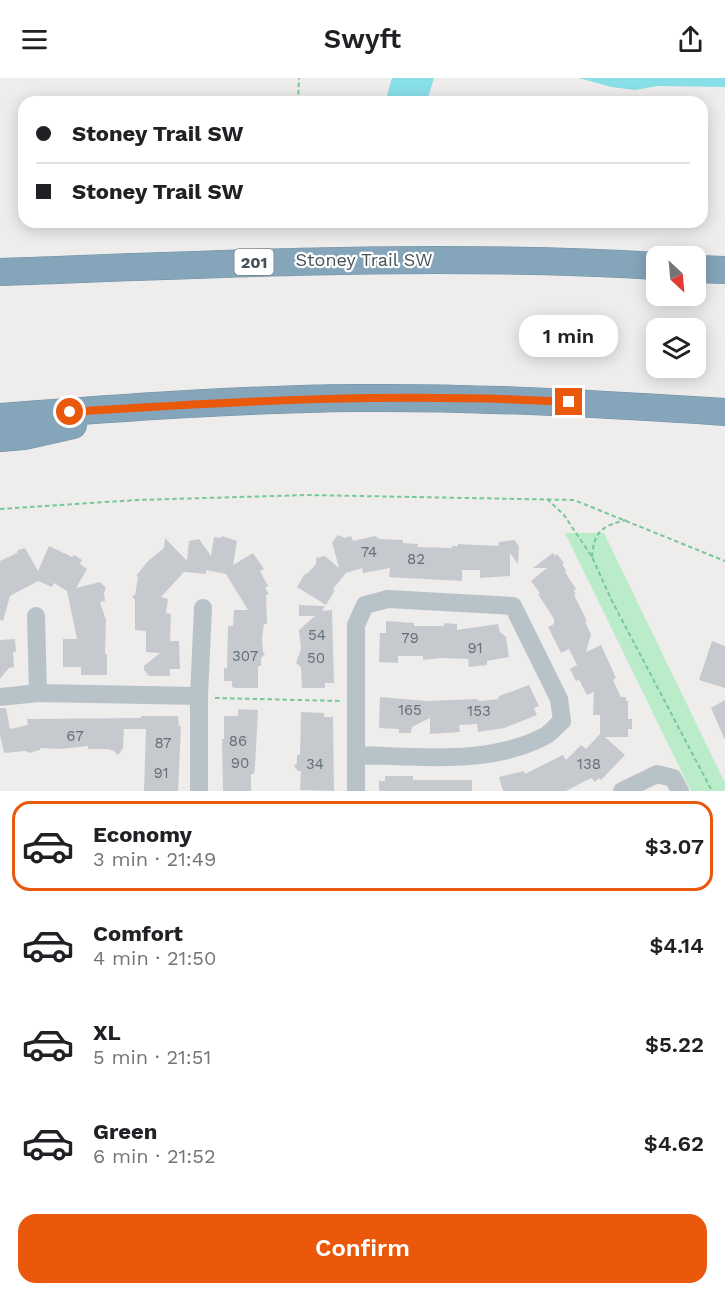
<!DOCTYPE html>
<meta charset="utf-8">
<style>
body{margin:0;font-family:"Work Sans",sans-serif;background:#f6f6f6;color:#202124;height:100vh;display:flex;flex-direction:column;font-size:22px;white-space:nowrap}
*{box-sizing:border-box;margin:0}
p{font-size:20px;color:#757577}
.icon{flex:none;width:33px;height:33px;fill:none;stroke:currentColor;stroke-width:2;stroke-linecap:round;stroke-linejoin:round}
.map{position:relative;height:713px;overflow:hidden}
.details{display:flex;flex-direction:column;background:#fff;flex:1}
.details>*{flex:none}
.guide{position:absolute;left:18px;top:18px;width:690px;height:132px;border-radius:18px;box-shadow:0 3px 15px #0003;display:grid;align-content:center;height:132px;padding:0 18px;background:#fff}
.needle{width:39px;rotate:154deg}
.controls{position:absolute;left:646px;top:168px;display:grid;gap:12px}
.controls a{display:grid;place-items:center;width:60px;height:60px;border-radius:12px;background:#fff;box-shadow:0 3px 15px #0003;font-size:30px}
.end{position:absolute;width:27px;height:27px;margin:-14px;border:8px solid #ea580c;background:#fff;box-shadow:0 0 0 3px #fff}
.from{border-radius:50%}
.bubble{position:absolute;height:42px;border-radius:18px;background:#fff;box-shadow:0 3px 15px #0003;font-size:20px;font-weight:600;line-height:42px;text-align:center}
.guide b{display:flex;align-items:center;gap:21px;height:57px;font-size:22px}
.guide b+b{border-top:2px solid #e0e0e0}
.guide i{width:15px;height:15px;background:#202124}
ul{padding:10px 0 0;list-style:none}
li{display:flex;align-items:center;gap:18px;height:90px;margin:0 12px 9px;padding:0 6px;border:3px solid transparent;border-radius:18px}
li div{flex:1}
li b{display:block;font-size:22px}
li em{font-style:normal;font-weight:600}
li.current{border-color:#ea580c}
li>.icon{width:54px;height:54px;stroke-width:1.5}
.primary-button{display:flex;gap:12px;margin-top:auto;padding:12px 18px}
.primary-button a{flex:1;height:69px;border-radius:18px;background:#ea580c;color:#fff;font-size:24px;font-weight:600;line-height:69px;text-align:center}
header{display:flex;justify-content:space-between;align-items:center;height:78px;padding:0 18px;background:#fff;font-size:27px;font-weight:600}
.map>svg:first-child{display:block}
.green{fill:#bbecc9}
.water{fill:#89dfe8}
.building{fill:#c6cacf}
.lines{fill:none;stroke-linecap:round;stroke-linejoin:round}
.highway-casing{stroke:#7090a6;stroke-width:28}
.path{stroke:#74c996;stroke-width:2;stroke-dasharray:4.5 3;stroke-linecap:butt}
.minor{stroke:#b8c3c9;stroke-width:18}
.highway{stroke:#85a5ba;stroke-width:27}
.route{stroke:#ea580c;stroke-width:8}
.labels{text-anchor:middle;stroke-width:4.5;stroke-linejoin:round;paint-order:stroke}
.number-label{font-size:15px;fill:#657076}
.shield{fill:#fff;stroke:#7d868b;stroke-width:1.5}
.shield-label{font-size:16px;font-weight:bold;fill:#455259}
.street-label{font-size:18px;fill:#455259;stroke:#fff}
</style>
<header><svg class="icon" aria-label="menu" viewBox="0 0 24 24"><path d="M4 6h16M4 12h16M4 18h16"/></svg>Swyft<svg class="icon" aria-label="share" viewBox="0 0 24 24"><path d="M12 15V3M7 8l5-5 5 5M5 13v7h14v-7"/></svg></header>
<div class="map">
<svg width="725" height="713" viewBox="0 0 725 713">
<rect width="100%" height="100%" fill="#efecec"/>
<polygon class="green" points="565,455 604,455 725,705 725,713 691,713"/>
<g class="water">
<polygon points="392,0 434,0 428,19 420,24 388,24 386,21"/>
<polygon points="579,0 725,0 725,9 658,8 635,12 611,9"/>
</g>
<g class="building">
<polygon points="338,457 345,460 351,458 353,463 375,458 379,461 403,462 403,465 418,466 417,469 452,470 452,468 458,468 458,466 498,468 499,464 514,462 519,468 518,486 510,475 510,498 480,500 480,492 462,492 462,503 389,499 390,490 363,495 362,490 346,495 333,511 335,512 326,527 297,509 304,497 308,495 316,486 316,480 325,478 339,490 332,464"/>
<polygon points="222,458 237,463 233,487 253,475 264,491 260,493 268,508 265,510 269,516 266,517 267,546 264,546 262,560 263,574 265,576 261,580 261,588 258,588 258,610 235,610 232,609 232,603 224,603 224,590 227,590 228,548 233,548 234,532 248,532 226,496 206,492 206,496 184,494 161,519 168,521 166,535 171,536 170,563 179,563 180,591 170,591 170,598 149,598 144,592 144,588 160,575 146,574 146,553 135,552 135,522 132,518 135,517 138,499 136,498 148,483 164,470 165,460 187,483 189,463 199,461 211,478 214,459 221,460"/>
<polygon points="49,468 72,479 74,477 82,482 80,486 87,491 76,510 100,504 106,510 104,515 105,523 100,524 106,542 105,576 107,576 107,597 81,597 81,589 63,589 63,561 77,561 67,513 54,505 52,509 38,503 10,518 3,543 0,542 0,483 17,475 18,472 25,470 38,493"/>
<polygon points="553,475 555,478 557,476 564,485 562,486 566,492 565,494 576,511 574,513 576,516 574,517 587,543 585,544 591,556 586,574 601,567 616,600 613,602 621,619 626,619 626,623 628,623 628,641 632,641 632,651 628,651 628,659 605,659 625,677 601,702 599,700 595,704 591,700 566,713 503,713 499,699 524,693 525,696 563,677 566,682 581,667 586,671 600,656 600,637 593,637 594,614 587,617 579,602 576,603 570,591 577,587 569,571 561,575 548,549 554,546 554,541 538,516 540,515 531,503 547,490 533,490"/>
<polygon points="299,527 325,528 322,533 332,532 334,605 325,605 325,610 302,610 301,589 296,585 301,571 299,552 315,538 299,538"/>
<polygon points="386,543 414,545 414,548 444,548 444,545 457,546 457,552 498,546 500,554 506,559 509,579 487,583 487,587 469,589 468,581 441,580 423,582 423,578 398,578 398,585 379,584 380,555 386,555"/>
<polygon points="15,561 16,574 13,574 14,589 9,590 0,601 0,562"/>
<polygon points="712,563 725,568 725,610 699,602"/>
<polygon points="529,607 539,628 534,630 537,637 504,650 478,654 477,646 459,647 460,654 430,656 430,640 412,649 411,655 399,655 399,651 379,650 380,619 427,623 476,621 480,623 498,621 499,618"/>
<polygon points="725,622 725,662 711,630"/>
<polygon points="0,630 6,630 10,651 28,647 27,641 141,640 141,638 178,638 179,648 181,648 178,713 144,713 146,651 124,651 123,670 118,677 114,673 107,671 88,671 88,668 61,671 40,670 40,672 29,675 26,673 4,675 0,657"/>
<polygon points="238,631 258,632 255,688 254,696 251,696 251,713 223,713 222,661 224,661 224,638 238,638"/>
<polygon points="301,634 324,635 324,639 333,639 334,713 300,712 301,693 298,693 294,688 297,685 297,677 300,677"/>
<polygon points="385,698 413,698 413,702 472,702 472,713 379,713 379,703 385,703"/>
</g>
<g class="lines">
<g class="highway-casing">
<g id="highway">
<polyline points="696,191 725,192"/>
<path d="M0,194C220,186 437,175 657,188"/>
<path d="M0,339C119,330 238,321 358,320C481,319 603,326 725,334"/>
<polyline points="0,360 24,358 73,347"/>
</g>
</g>
<g class="path">
<polyline points="298,24 299,0"/>
<polyline points="547,421 564,437 592,479 612,523 712,713"/>
<polyline points="0,431 137,422 307,417 574,422 725,483"/>
<path d="M592,479C594,453 602,448 626,442"/>
<polyline points="215,620 341,623"/>
</g>
<g class="minor">
<polyline points="36,538 38,615"/>
<polyline points="0,619 38,615 199,618"/>
<polyline points="199,713 199,618 203,530"/>
<path d="M356,713V547L365,527L388,521L513,528L559,621L562,643C556,648 551,655 545,658C488,688 418,678 357,677"/>
<polyline points="622,713 657,696 673,700 680,713"/>
</g>
<use href="#highway" class="highway"/>
</g>
<g class="lines">
<path class="route" d="M70,334C236,323 402,314 569,324"/>
</g>
<g class="labels">
<g class="number-label">
<text x="369" y="479">74</text>
<text x="416" y="486">82</text>
<text x="317" y="562">54</text>
<text x="410" y="565">79</text>
<text x="475" y="575">91</text>
<text x="245" y="583">307</text>
<text x="316" y="585">50</text>
<text x="410" y="637">165</text>
<text x="479" y="638">153</text>
<text x="75" y="663">67</text>
<text x="238" y="668">86</text>
<text x="163" y="670">87</text>
<text x="240" y="690">90</text>
<text x="315" y="691">34</text>
<text x="589" y="691">138</text>
<text x="161" y="700">91</text>
</g>
<rect class="shield" x="234.5" y="171" width="39" height="26" rx="4.5"/>
<g class="shield-label">
<text x="254" y="190">201</text>
</g>
<g class="street-label">
<text x="364" y="188">Stoney Trail SW</text>
</g>
</g>
</svg>
<div class="controls">
<a><svg class="needle" viewBox="-14 -14 28 28"><path d="M0-13l5 13h-10z" fill="#e53935"/><path d="M0 13l5-13h-10z" fill="#757577"/></svg></a>
<a><svg class="icon" aria-label="layers" viewBox="0 0 24 24"><path d="M12 4l9 5-9 5-9-5zM3 14l9 5 9-5"/></svg></a>
</div>
<i class="end from" style="left:70px;top:334px"></i>
<i class="end" style="left:569px;top:324px"></i>
<div class="bubble" style="left:519px;top:237px;width:99px">1 min</div>
<div class="guide">
<b><i class="from"></i>Stoney Trail SW</b>
<b><i></i>Stoney Trail SW</b>
</div>
</div>
<section class="details">
<ul>
<li class="current"><svg class="icon" aria-label="car" viewBox="0 0 24 24"><path d="M5 17H2v-5l4-1 3-4h7l3 4 3 1v5h-3M9 17h6M6 11h13"/><circle cx="7" cy="17" r="2"/><circle cx="17" cy="17" r="2"/></svg><div><b>Economy</b><p>3 min · 21:49</p></div><em>$3.07</em></li>
<li><svg class="icon" aria-label="car" viewBox="0 0 24 24"><path d="M5 17H2v-5l4-1 3-4h7l3 4 3 1v5h-3M9 17h6M6 11h13"/><circle cx="7" cy="17" r="2"/><circle cx="17" cy="17" r="2"/></svg><div><b>Comfort</b><p>4 min · 21:50</p></div><em>$4.14</em></li>
<li><svg class="icon" aria-label="car" viewBox="0 0 24 24"><path d="M5 17H2v-5l4-1 3-4h7l3 4 3 1v5h-3M9 17h6M6 11h13"/><circle cx="7" cy="17" r="2"/><circle cx="17" cy="17" r="2"/></svg><div><b>XL</b><p>5 min · 21:51</p></div><em>$5.22</em></li>
<li><svg class="icon" aria-label="car" viewBox="0 0 24 24"><path d="M5 17H2v-5l4-1 3-4h7l3 4 3 1v5h-3M9 17h6M6 11h13"/><circle cx="7" cy="17" r="2"/><circle cx="17" cy="17" r="2"/></svg><div><b>Green</b><p>6 min · 21:52</p></div><em>$4.62</em></li>
</ul>
<div class="primary-button"><a>Confirm</a></div>
</section>
